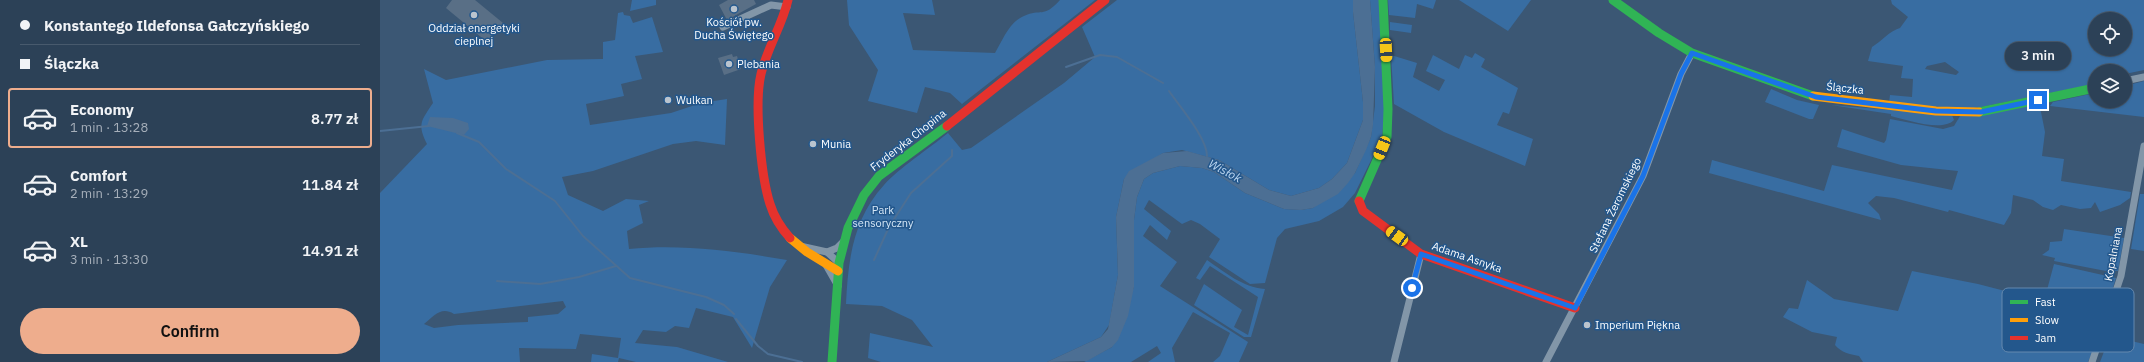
<!DOCTYPE html>
<meta charset="utf-8">
<style>
body{margin:0;font-family:"IBM Plex Sans",sans-serif;background:#384c61;color:#f1f3f6;height:100vh;display:flex;flex-direction:column;font-size:15px;white-space:nowrap}
*{box-sizing:border-box;margin:0}
p{font-size:13px;color:#a6afba}
.icon{flex:none;width:22px;height:22px;fill:none;stroke:currentColor;stroke-width:2;stroke-linecap:round;stroke-linejoin:round}
.map{position:relative;flex:1;overflow:hidden}
.side{display:flex;flex-direction:column;background:#2c4157;width:380px}
.side>*{flex:none}
.top-card{display:grid;align-content:center;height:88px;padding:0 20px;background:#2c4157}
.fabs{position:absolute;left:1708px;top:12px;display:grid;gap:8px}
.fabs a{display:grid;place-items:center;width:44px;height:44px;border-radius:50%;background:#2c4157;box-shadow:0 1px 3px #0004,0 0 0 1px #485a6d;font-size:20px}
.end{position:absolute;width:18px;height:18px;margin:-9px;border:5px solid #1a73e8;background:#fff;box-shadow:0 0 0 2px #fff}
.from{border-radius:50%}
.bubble{position:absolute;height:28px;border-radius:14px;background:#2c4157;box-shadow:0 1px 3px #0004,0 0 0 1px #485a6d;font-size:13px;font-weight:600;line-height:28px;text-align:center}
.car{position:absolute;width:12px;height:24px;margin:-12px -6px;border-radius:5px;box-shadow:0 0 3px 1px #0007;background:linear-gradient(#f5c518 24%,#345 0 40%,#f5c518 0 76%,#345 0 86%,#f5c518 0)}
.top-card b{display:flex;align-items:center;gap:14px;height:38px;font-size:15px}
.top-card b+b{border-top:1px solid #485a6d}
.top-card i{width:10px;height:10px;background:#f1f3f6}
ul{padding:0;list-style:none}
li{display:flex;align-items:center;gap:12px;height:60px;margin:0 8px 6px;padding:0 12px;border:2px solid transparent;border-radius:4px}
li div{flex:1}
li b{display:block;font-size:15px}
li em{font-style:normal;font-weight:600}
li.active{border-color:#eead8d}
li>.icon{width:36px;height:36px;stroke-width:1.5}
.action{display:flex;gap:8px;margin-top:auto;padding:8px 20px}
.action a{flex:1;height:46px;border-radius:24px;background:#eead8d;color:#111;font-size:16px;font-weight:600;line-height:46px;text-align:center}
main{display:flex;flex:1;min-height:0}
.map>svg:first-child{display:block}
.green{fill:#386da2;fill-rule:evenodd}
.water{fill:#4c6f94}
.lines{fill:none;stroke-linecap:round;stroke-linejoin:round}
.stream{stroke:#4c6f94;stroke-width:2}
.building{fill:#596f86}
.street{stroke:#8296a8;stroke-width:7}
.fast{stroke:#30b455;stroke-width:9}
.slow{stroke:#ff9f0a;stroke-width:9}
.jam{stroke:#e5322d;stroke-width:9}
.route{stroke:#1a73e8;stroke-width:5}
.poi-dot{fill:#bac4ce;stroke:#23578c;stroke-width:1.5}
.labels{text-anchor:middle;stroke-width:3;stroke-linejoin:round;paint-order:stroke}
.poi-label{font-size:11px;fill:#fff;stroke:#23578c;text-anchor:start}
.street-label{font-size:11px;fill:#fff;stroke:#23578c}
.park-label{font-size:11px;fill:#d6e8f8;stroke:#23578c}
.water-label{font-size:12px;font-style:italic;fill:#bed8f2;stroke:#23578c}
.key{fill:#23578c;stroke:#6589ae;stroke-width:1}
.key-label{font-size:11px;fill:#fff}
</style>
<main>
<section class="side">
<div class="top-card">
<b><i class="from"></i>Konstantego Ildefonsa Gałczyńskiego</b>
<b><i></i>Ślączka</b>
</div>
<ul>
<li class="active"><svg class="icon" aria-label="car" viewBox="0 0 24 24"><path d="M5 17H2v-5l4-1 3-4h7l3 4 3 1v5h-3M9 17h6M6 11h13"/><circle cx="7" cy="17" r="2"/><circle cx="17" cy="17" r="2"/></svg><div><b>Economy</b><p>1 min · 13:28</p></div><em>8.77 zł</em></li>
<li><svg class="icon" aria-label="car" viewBox="0 0 24 24"><path d="M5 17H2v-5l4-1 3-4h7l3 4 3 1v5h-3M9 17h6M6 11h13"/><circle cx="7" cy="17" r="2"/><circle cx="17" cy="17" r="2"/></svg><div><b>Comfort</b><p>2 min · 13:29</p></div><em>11.84 zł</em></li>
<li><svg class="icon" aria-label="car" viewBox="0 0 24 24"><path d="M5 17H2v-5l4-1 3-4h7l3 4 3 1v5h-3M9 17h6M6 11h13"/><circle cx="7" cy="17" r="2"/><circle cx="17" cy="17" r="2"/></svg><div><b>XL</b><p>3 min · 13:30</p></div><em>14.91 zł</em></li>
</ul>
<div class="action"><a>Confirm</a></div>
</section>
<div class="map">
<svg width="1764" height="362" viewBox="0 0 1764 362">
<rect width="100%" height="100%" fill="#3b5774"/>
<g class="green">
<polygon points="252,0 276,0 276,5 250,11"/>
<path d="M467,0H552L555,15L523,13L533,50L615,53C623,40 629,22 644,16C661,8 663,19 680,0H715L582,104L570,93L545,87L537,113L488,101L498,70L469,25Z"/>
<path d="M737,0H973V12L983,102V120L967,163L952,179L939,188L911,196L889,190L839,160L802,150L783,153L744,179L736,217L738,275L729,325L721,337L667,362H501L488,358L490,333L553,347L532,320L502,306L466,304C468,260 473,219 504,185C519,168 550,148 568,133L582,150L591,148L684,83L715,57L702,27Z"/>
<polygon points="990,0 999,0 1005,106 1002,138 975,193 963,207 939,221 905,229 897,238 885,283 870,284 829,257 840,239 820,224 811,220 802,224 769,200 764,209 791,231 787,240 770,225 763,236 797,262 780,286 868,342 859,362 833,362 840,356 850,333 813,312 792,348 795,362 768,362 781,353 777,346 751,362 704,362 732,347 754,287 754,220 757,197 764,179 773,173 800,166 822,168 834,172 865,193 904,209 921,210 933,208 975,173 991,137 995,106 995,67"/>
<polygon points="1008,0 1056,0 1053,9 1037,4 1035,18 1009,15"/>
<polygon points="1079,0 1151,0 1128,31"/>
<path d="M1511,0H1764V70L1745,74V71H1715V84L1601,107L1586,109L1509,103L1510,95L1532,97L1533,79L1521,78L1523,66L1488,61L1492,47C1502,41 1509,31 1520,28L1528,17L1512,4ZM1715,19H1745V49H1715ZM1565,62L1579,72L1576,75L1545,69L1547,66Z"/>
<path d="M243,12L244,15L250,16L253,23L272,17L283,52L255,56L262,79L241,84L244,96L206,104L210,125L291,113L321,103L347,99L345,145L316,141L293,144L213,171L182,177L188,195L223,211L246,199L269,201L259,205L263,223L247,231L249,249C303,244 354,251 407,260L390,287L372,348L353,317L316,308L309,328L295,326L286,332L263,330L255,343L297,347L348,362H256L239,358L238,362H211L212,354L238,358L241,338L200,334L196,349L139,348L140,362H0V193L47,144C37,124 41,121 53,103L44,69L66,80L167,60L223,59V42L235,40L238,13ZM183,301L186,307L178,314L148,317V322L78,325L54,328L44,324C54,316 61,306 74,314Z"/>
<polygon points="1010,22 1032,25 1031,33 1010,30"/>
<polygon points="1095,53 1105,59 1101,67 1138,88 1129,114 1123,112 1117,125 1153,139 1145,166 1064,132 1014,104 1011,55 1037,63 1033,77 1059,91 1065,80 1046,71 1053,55 1079,69 1085,55 1092,58"/>
<polygon points="1764,81 1764,117 1670,106 1673,102 1715,93 1715,101 1745,101 1745,86"/>
<polygon points="1391,89 1417,100 1439,105 1433,119 1429,119 1385,102"/>
<polygon points="1659,102 1665,132 1662,156 1684,159 1681,181 1751,192 1750,198 1740,205 1720,212 1715,202 1711,208 1700,209 1681,205 1673,210 1663,207 1653,200 1633,195 1631,213 1624,225 1569,210 1568,212 1514,198 1496,196 1488,203 1499,214 1501,220 1329,173 1332,160 1444,191 1452,165 1572,190 1578,171 1521,165 1457,147 1462,129 1504,143 1506,140 1510,119 1563,129 1574,126 1580,116"/>
<path d="M1451,105L1572,115L1574,120C1563,132 1526,120 1511,116V114Z"/>
<polygon points="1760,194 1764,194 1764,251 1751,249"/>
<polygon points="1684,229 1744,238 1738,271 1726,271 1674,261 1675,258 1662,255 1669,250 1670,242 1682,241"/>
<path d="M827,260C846,273 862,287 885,289L871,337H864L814,305L824,284L862,310L854,327L868,335L878,297L830,266L820,280L816,278Z"/>
<path d="M1674,264L1736,278L1715,346L1708,362H1483L1479,356C1469,354 1462,353 1455,345L1457,337L1432,332L1403,317L1409,308L1418,309L1427,280L1454,299L1518,311L1532,271L1598,284L1664,301Z"/>
<polygon points="1730,336 1764,344 1764,362 1720,362"/>
</g>
<g class="water">
<polygon points="973,0 990,0 995,67 993,125 991,137 986,150 975,173 968,183 958,194 933,208 921,210 904,209 865,193 834,172 822,168 800,166 773,173 764,179 757,197 754,220 754,287 748,316 738,340 732,347 707,361 667,362 721,337 728,329 738,275 736,217 744,179 749,171 783,153 807,151 839,160 889,190 911,196 939,188 952,179 967,163 983,120 983,102 973,12"/>
<polygon points="50,117 73,118 88,123 89,129 84,135 47,126"/>
</g>
<g class="lines">
<g class="stream">
<polyline points="686,67 720,55 737,57 783,83"/>
<path d="M789,91C800,107 827,138 827,156"/>
<polyline points="0,131 49,126"/>
<polyline points="77,133 99,142 126,169 175,201 203,236 250,278 326,297 344,305 354,314"/>
<polyline points="494,260 509,227 531,193 572,156 572,150"/>
<polyline points="117,281 160,284 199,277 236,266"/>
<polyline points="356,319 378,346 388,354 422,362"/>
</g>
</g>
<g class="building">
<polygon points="72,0 95,0 123,23 107,42 66,8"/>
<polygon points="348,0 374,0 376,4 347,20 339,5"/>
<polygon points="352,54 353,57 357,56 361,69 344,75 338,58"/>
</g>
<g class="lines">
<g class="street">
<polyline points="343,27 391,5 407,7"/>
<polyline points="1745,81 1764,77"/>
<polyline points="420,246 447,252 459,263"/>
<polyline points="447,252 457,248 464,241"/>
<polyline points="446,265 458,286"/>
<polyline points="1014,362 1041,254"/>
<polyline points="1166,362 1263,176 1301,74 1312,53"/>
<polyline points="1712,362 1741,276 1764,146"/>
</g>
<g class="fast">
<polyline points="1233,0 1279,33 1312,53 1433,96"/>
<polyline points="1599,112 1715,88"/>
<polyline points="979,201 1007,137 1008,109 1003,0"/>
<polyline points="452,362 459,263 468,228 484,195 499,176 567,126"/>
</g>
<g class="slow">
<polyline points="1433,96 1556,111 1599,112"/>
<polyline points="410,238 427,252 458,271"/>
</g>
<g class="jam">
<path d="M408,0C402,26 387,48 381,74C374,103 381,176 390,204C394,217 401,228 410,238"/>
<polyline points="567,126 725,0"/>
<polyline points="979,201 983,211 1041,254 1195,308"/>
</g>
</g>
<g class="lines">
<polyline class="route" points="1032,288 1041,254 1195,308 1263,176 1301,74 1312,53 1436,97 1556,111 1601,112 1658,100"/>
</g>
<g class="poi-dot">
<circle cx="354" cy="9" r="4"/>
<circle cx="94" cy="15" r="4"/>
<circle cx="349" cy="64" r="4"/>
<circle cx="288" cy="100" r="4"/>
<circle cx="433" cy="144" r="4"/>
<circle cx="1207" cy="325" r="4"/>
</g>
<g class="labels">
<g class="poi-label">
<text x="354" y="26" text-anchor="middle">Kościół pw.<tspan x="354" dy="13">Ducha Świętego</tspan></text>
<text x="94" y="32" text-anchor="middle">Oddział energetyki<tspan x="94" dy="13">cieplnej</tspan></text>
<text x="357" y="68">Plebania</text>
<text x="296" y="104">Wulkan</text>
<text x="441" y="148">Munia</text>
<text x="1215" y="329">Imperium Piękna</text>
</g>
<g class="street-label">
<text transform="translate(1465 88) rotate(6)" y="4">Ślączka</text>
<text transform="translate(528 140) rotate(-38)" y="4">Fryderyka Chopina</text>
<text transform="translate(1235 205) rotate(-64)" y="4">Stefana Żeromskiego</text>
<text transform="translate(1733 254) rotate(-79)" y="4">Kopalniana</text>
<text transform="translate(1087 257) rotate(19)" y="4">Adama Asnyka</text>
</g>
<g class="park-label">
<text x="503" y="214">Park<tspan x="503" dy="13">sensoryczny</tspan></text>
</g>
<g class="water-label">
<text transform="translate(845 171) rotate(28)" y="4">Wisłok</text>
</g>
</g>
<rect x="1622" y="288" width="132" height="64" rx="6" class="key"/>
<rect x="1630" y="300" width="18" height="4" fill="#30b455"/>
<rect x="1630" y="318" width="18" height="4" fill="#ff9f0a"/>
<rect x="1630" y="336" width="18" height="4" fill="#e5322d"/>
<g class="key-label">
<text x="1655" y="306">Fast</text>
<text x="1655" y="324">Slow</text>
<text x="1655" y="342">Jam</text>
</g>
</svg>
<div class="fabs">
<a><svg class="icon" aria-label="locate" viewBox="0 0 24 24"><circle cx="12" cy="12" r="6"/><path d="M12 2v4M12 18v4M2 12h4M18 12h4"/></svg></a>
<a><svg class="icon" aria-label="layers" viewBox="0 0 24 24"><path d="M12 4l9 5-9 5-9-5zM3 14l9 5 9-5"/></svg></a>
</div>
<i class="end from" style="left:1032px;top:288px"></i>
<i class="end" style="left:1658px;top:100px"></i>
<div class="bubble" style="left:1625px;top:42px;width:66px">3 min</div>
<i class="car" style="left:1006px;top:50px;rotate:177deg"></i>
<i class="car" style="left:1002px;top:148px;rotate:202deg"></i>
<i class="car" style="left:1017px;top:236px;rotate:306deg"></i>
</div>
</main>
